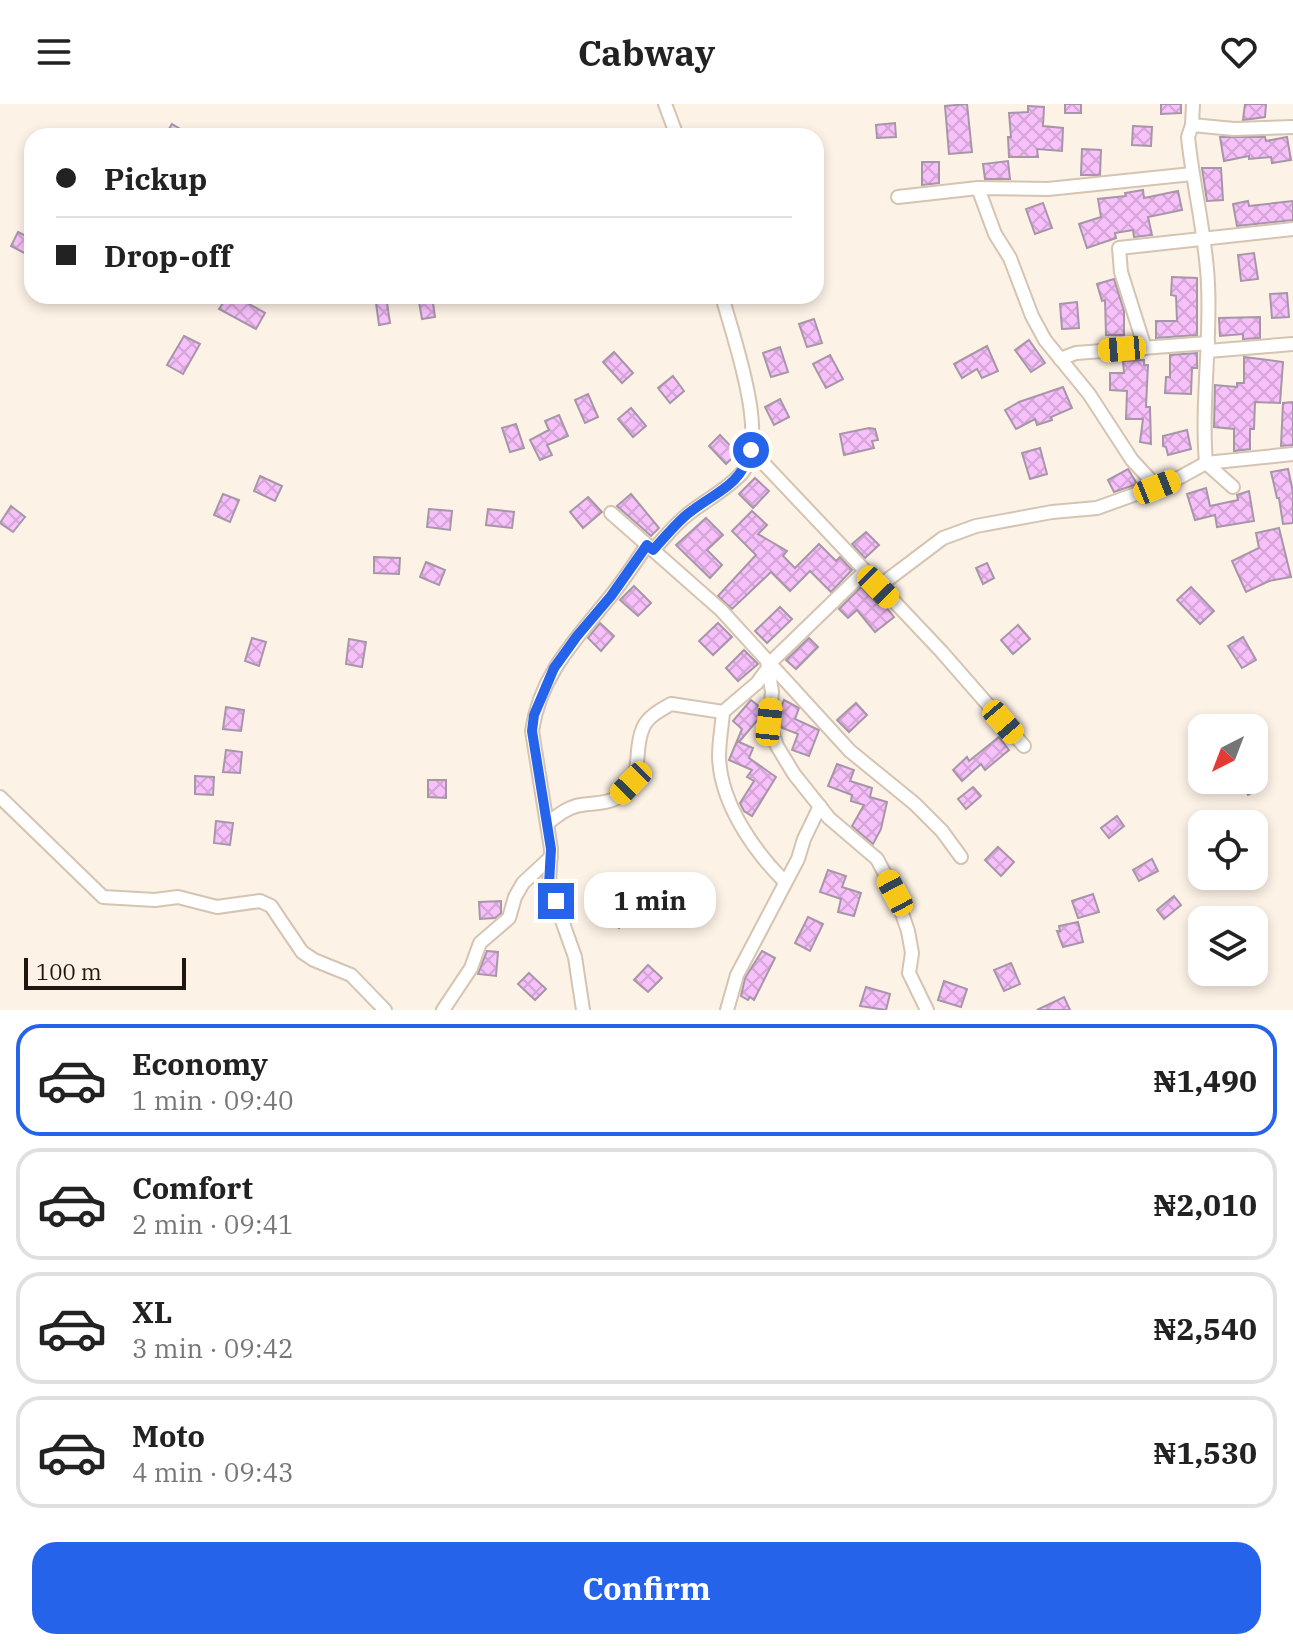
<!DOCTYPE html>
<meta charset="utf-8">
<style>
body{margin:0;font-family:"IBM Plex Serif",serif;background:#f6f6f6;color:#222;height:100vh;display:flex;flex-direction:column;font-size:30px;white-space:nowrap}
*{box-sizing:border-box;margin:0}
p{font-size:26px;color:#767676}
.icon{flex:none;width:44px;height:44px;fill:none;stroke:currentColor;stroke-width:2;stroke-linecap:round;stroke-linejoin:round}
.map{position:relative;height:906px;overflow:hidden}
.panel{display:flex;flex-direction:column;background:#fff;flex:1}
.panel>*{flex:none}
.banner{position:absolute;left:24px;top:24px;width:800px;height:176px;border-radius:24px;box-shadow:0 4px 12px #0003;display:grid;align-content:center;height:176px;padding:0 32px;background:#fff}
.needle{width:52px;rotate:222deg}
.controls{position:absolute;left:1188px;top:610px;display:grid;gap:16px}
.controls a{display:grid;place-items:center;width:80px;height:80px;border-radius:16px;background:#fff;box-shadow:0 4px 12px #0003;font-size:40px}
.scale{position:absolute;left:24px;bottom:20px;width:162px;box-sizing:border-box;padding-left:8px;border:4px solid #1e1811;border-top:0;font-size:22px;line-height:28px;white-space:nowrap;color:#1e1811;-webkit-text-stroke:6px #fdf2e6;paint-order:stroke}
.end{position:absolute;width:36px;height:36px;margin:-18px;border:10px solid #2563eb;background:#fff;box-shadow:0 0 0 4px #fff}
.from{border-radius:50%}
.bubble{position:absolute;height:56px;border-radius:24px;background:#fff;box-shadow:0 4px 12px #0003;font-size:26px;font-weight:700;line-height:56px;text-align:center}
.car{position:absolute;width:24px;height:48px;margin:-24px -12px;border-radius:10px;box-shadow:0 0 6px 2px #0007;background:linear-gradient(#f5c518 24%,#345 0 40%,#f5c518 0 76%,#345 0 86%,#f5c518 0)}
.banner b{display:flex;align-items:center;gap:28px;height:76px;font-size:30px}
.banner b+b{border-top:2px solid #e0e0e0}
.banner i{width:20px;height:20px;background:#222}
ul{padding:14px 0 0;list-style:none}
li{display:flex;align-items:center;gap:24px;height:112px;margin:0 16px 12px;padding:0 16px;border:4px solid #e0e0e0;border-radius:24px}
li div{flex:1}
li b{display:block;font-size:30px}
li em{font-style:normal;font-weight:700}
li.active{border-color:#2563eb}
li>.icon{width:72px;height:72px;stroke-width:1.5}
.primary-button{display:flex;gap:16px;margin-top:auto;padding:16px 32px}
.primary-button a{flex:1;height:92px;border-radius:24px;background:#2563eb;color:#fff;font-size:32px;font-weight:700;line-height:92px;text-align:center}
header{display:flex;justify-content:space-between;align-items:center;height:104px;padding:0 32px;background:#fff;font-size:36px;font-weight:700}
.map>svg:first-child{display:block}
.building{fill:url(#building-cross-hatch);stroke:#a796a8;stroke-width:2}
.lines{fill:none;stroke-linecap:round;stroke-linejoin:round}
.street-casing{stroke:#d5c4b1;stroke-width:16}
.street{stroke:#fff;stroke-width:12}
.route{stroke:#2563eb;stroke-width:10}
</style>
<header><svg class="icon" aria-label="menu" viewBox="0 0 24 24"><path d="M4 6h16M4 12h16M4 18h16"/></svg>Cabway<svg class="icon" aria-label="heart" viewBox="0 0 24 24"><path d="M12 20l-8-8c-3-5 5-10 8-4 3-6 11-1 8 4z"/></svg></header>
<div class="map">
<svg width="1293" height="906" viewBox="0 0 1293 906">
<defs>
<pattern id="building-cross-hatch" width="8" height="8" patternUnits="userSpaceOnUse" patternTransform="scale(2)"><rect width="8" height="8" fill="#f7c0fb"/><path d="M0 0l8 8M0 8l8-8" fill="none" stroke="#d3a4d6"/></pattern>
</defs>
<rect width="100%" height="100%" fill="#fdf2e6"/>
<g class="building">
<polygon points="967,0 972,48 949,50 945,2"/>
<rect x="1065" y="0" width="16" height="9"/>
<polygon points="1161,0 1181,0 1181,9 1161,10"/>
<polygon points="1245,0 1266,0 1265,13 1243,16"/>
<polygon points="1028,2 1044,3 1043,22 1063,24 1062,47 1037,45 1038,53 1009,53 1008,33 1011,33 1009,9 1028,8"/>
<polygon points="895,19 896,33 877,34 876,21"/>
<polygon points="172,20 192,32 165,32"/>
<polygon points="1133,22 1152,23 1151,42 1132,41"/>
<polygon points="1220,33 1265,33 1266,37 1287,33 1291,56 1272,59 1271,53 1249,55 1249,52 1224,57"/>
<polygon points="1082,45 1101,46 1100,71 1081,71"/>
<polygon points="1008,57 1010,75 985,75 983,60"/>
<polygon points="922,58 939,58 939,79 922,81"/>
<polygon points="1202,64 1221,64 1223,96 1207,97"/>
<polygon points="1143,86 1144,94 1178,87 1182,106 1148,113 1152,131 1134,133 1133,126 1115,129 1116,134 1087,144 1079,120 1101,113 1098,95 1126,92 1125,89"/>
<polygon points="1248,97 1249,102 1293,97 1293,116 1237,122 1233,100"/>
<polygon points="1043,99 1052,124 1035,130 1026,105"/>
<polygon points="18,128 32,135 32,153 11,142"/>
<polygon points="1254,149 1258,175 1241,177 1238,151"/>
<polygon points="1172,173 1197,174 1197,231 1156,234 1156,217 1177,217 1176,192 1171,191"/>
<polygon points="1114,175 1124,207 1124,231 1106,231 1105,196 1102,197 1097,180"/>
<polygon points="1287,189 1289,213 1272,214 1270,190"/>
<polygon points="228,192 247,192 244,197 265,209 256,225 219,205"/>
<polygon points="375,192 386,192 390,219 379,221"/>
<polygon points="418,192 432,192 435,213 422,215"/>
<polygon points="1077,198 1079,224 1062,225 1060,200"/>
<polygon points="1260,213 1260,234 1243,235 1243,230 1220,232 1219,214"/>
<polygon points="814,215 822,239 807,243 799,220"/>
<polygon points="184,232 200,240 183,270 167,261"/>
<polygon points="1029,236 1045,259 1031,268 1015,246"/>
<polygon points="987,242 998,267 982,274 977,265 962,274 954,260"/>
<polygon points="780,243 788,268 771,273 763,249"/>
<polygon points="614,248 633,269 622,279 603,258"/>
<polygon points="1197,249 1197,264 1192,264 1191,290 1165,289 1166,273 1170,273 1170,251"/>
<polygon points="830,251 843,275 826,284 813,260"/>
<polygon points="1244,253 1283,258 1280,299 1255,298 1254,325 1250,325 1250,345 1234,347 1234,325 1214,323 1215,281 1237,283 1237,279 1244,279"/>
<polygon points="1144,256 1144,261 1148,261 1146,303 1150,303 1151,340 1140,338 1143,315 1126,315 1127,287 1110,286 1110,269 1124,269 1123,257"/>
<polygon points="673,272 684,287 670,299 658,284"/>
<polygon points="1063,283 1072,304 1051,313 1052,316 1037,321 1035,315 1016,325 1005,306 1019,298"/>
<polygon points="588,290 598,313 585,319 575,296"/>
<polygon points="780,295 789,313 774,321 765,303"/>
<polygon points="1293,298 1293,341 1281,342 1283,299"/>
<polygon points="631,304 646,322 633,333 618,315"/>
<polygon points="559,311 568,332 547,341 552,351 540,356 530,336 549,326 545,317"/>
<polygon points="516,320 524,344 510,348 502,324"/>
<polygon points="869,324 875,325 878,336 872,337 874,344 844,351 840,330"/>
<polygon points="1187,326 1191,345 1168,351 1166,343 1163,342 1163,332"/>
<polygon points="720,331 737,349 726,360 709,342"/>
<polygon points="1040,344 1047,370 1030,375 1022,349"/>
<polygon points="1128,365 1137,380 1114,388 1108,376"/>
<polygon points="1288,365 1293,388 1293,419 1283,420 1279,394 1277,394 1271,368"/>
<polygon points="260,372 282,382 275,397 254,387"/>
<polygon points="755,374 769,387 753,404 739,390"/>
<polygon points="1206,384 1210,402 1238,396 1237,391 1249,387 1254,417 1217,423 1215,411 1195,416 1187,390"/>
<polygon points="223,390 239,396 230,418 214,411"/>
<polygon points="631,390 659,424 651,432 617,402"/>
<polygon points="588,393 602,408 583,424 570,408"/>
<polygon points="11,402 25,413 13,428 0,419"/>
<polygon points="429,405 452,407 450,426 427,423"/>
<polygon points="488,405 514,408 512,424 486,421"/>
<polygon points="752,407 767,421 758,430 787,447 783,452 795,464 819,440 836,457 840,453 852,466 831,488 810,467 790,487 771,468 732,505 718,492 756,451 732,427"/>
<polygon points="706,414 723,431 707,446 722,461 710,474 676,441"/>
<polygon points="1279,424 1291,473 1269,477 1246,488 1232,457 1259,444 1256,429"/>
<polygon points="866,428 879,441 865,454 852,440"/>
<polygon points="374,453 400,454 399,470 374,469"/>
<polygon points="426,458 445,466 439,481 420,473"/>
<polygon points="987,459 994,474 983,480 976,464"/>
<polygon points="634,482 651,499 638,512 620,496"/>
<polygon points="861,483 879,501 882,498 894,513 875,528 857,506 848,514 839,505"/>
<polygon points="1191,483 1214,507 1200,520 1177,496"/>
<polygon points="780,503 792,515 767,539 755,527"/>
<polygon points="600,519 614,532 601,547 588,534"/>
<polygon points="718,519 732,533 713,551 699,537"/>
<polygon points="1018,521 1030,535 1013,550 1001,536"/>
<polygon points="1243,533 1256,556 1242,564 1228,542"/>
<polygon points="252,534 266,538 259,562 245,557"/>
<polygon points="809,534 818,543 796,565 786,556"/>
<polygon points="349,535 366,538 362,563 346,560"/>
<polygon points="744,546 758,560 738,577 726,564"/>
<polygon points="751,596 761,604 760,613 739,638 753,644 749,654 776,673 752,712 744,707 740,699 754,677 747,673 752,666 729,656 742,625 733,617"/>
<polygon points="784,596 799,604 795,615 819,626 809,652 792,646 798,630 780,623 779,609"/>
<polygon points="856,599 867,611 849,628 837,616"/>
<polygon points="226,603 244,606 241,627 223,625"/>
<polygon points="999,633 1009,646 985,666 981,660 962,677 953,666 967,653 969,657"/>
<polygon points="226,646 242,648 240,669 223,668"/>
<polygon points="837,660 854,666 850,677 872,684 870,693 887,698 881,725 873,740 852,722 864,701 851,697 852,691 828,682"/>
<polygon points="195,672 214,673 213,691 195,690"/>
<polygon points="428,676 446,676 446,694 428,693"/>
<polygon points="1240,676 1256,676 1261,684 1248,691"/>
<polygon points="973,683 981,692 966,705 958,695"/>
<polygon points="1117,712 1124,722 1109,734 1101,724"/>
<polygon points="216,717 233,719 230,741 214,739"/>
<polygon points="998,743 1014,758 1001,772 985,756"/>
<polygon points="1152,755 1158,767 1139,777 1133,766"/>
<polygon points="828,766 846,772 842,783 861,789 854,812 838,808 841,795 820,788"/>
<polygon points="689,784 708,795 699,810 679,799"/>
<polygon points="1093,790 1099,808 1078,814 1072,797"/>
<polygon points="1174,792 1181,801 1164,815 1157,806"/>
<polygon points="612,796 630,812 619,824 601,808"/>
<polygon points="501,797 501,809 495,814 480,815 479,798"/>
<polygon points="808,813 823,820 810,847 795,839"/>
<polygon points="1078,818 1083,838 1063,843 1057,827 1060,827 1059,822"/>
<polygon points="487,847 498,848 496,872 478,870"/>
<polygon points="762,847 775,854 754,896 750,893 748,896 741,892 745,874"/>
<polygon points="1011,859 1020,880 1004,887 994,866"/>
<polygon points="648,861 662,874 648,888 634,876"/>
<polygon points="529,869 546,885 535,896 518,880"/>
<polygon points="944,877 967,885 961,903 938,896"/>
<polygon points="866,883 890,890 886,906 860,902"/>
<polygon points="1064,893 1070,906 1037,906"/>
</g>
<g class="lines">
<g class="street-casing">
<g id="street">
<polyline points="665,0 677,32"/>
<polyline points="1193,0 1192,21 1234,25 1293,23"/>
<path d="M1192,21L1188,33C1193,82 1206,131 1208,180C1211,240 1201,299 1206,359L1233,383"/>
<polyline points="978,84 995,130 1010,154 1032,212 1045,236 1089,290 1132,356 1157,383"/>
<polyline points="898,93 978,84 1048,85 1192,70"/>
<polyline points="1145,244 1121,168 1119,144 1293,125"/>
<polyline points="1208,247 1293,240"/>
<polyline points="1060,255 1076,249 1208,239"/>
<polyline points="751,346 941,547 1024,642"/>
<polyline points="611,409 721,506 850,647 915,700 942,727 961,753"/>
<path d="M653,446C664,435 674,421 687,411C704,397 725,387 741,370C771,336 733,233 722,192"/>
<polyline points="878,483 943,434 976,422 1052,408 1097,404 1175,376 1206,359 1293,350"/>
<polyline points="767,556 772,588 769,618 777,642 794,670 829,714 877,755 895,789 908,827 912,849 909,869 927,906"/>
<polyline points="770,559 864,468"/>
<path d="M723,608C722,622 719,638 719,652C720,699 754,747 785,778"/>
<polyline points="0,693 103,793 155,796 178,793 217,803 260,797 271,802 302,848 314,856 351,871 385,906"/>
<path d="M548,719C558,711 568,703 581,701C593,699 608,700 618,693C646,673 632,648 643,624C648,612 661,606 671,600L723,608L757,579L768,564"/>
<polyline points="443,906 471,864 480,839 509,814 515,793 523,779 551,753"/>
<path d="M583,906L575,853L549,780L551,745L532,627C540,571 576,535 610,493C623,477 635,459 647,441"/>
<polyline points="727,906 737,871 798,755 804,735 820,702"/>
</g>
</g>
<use href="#street" class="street"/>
</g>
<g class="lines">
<path class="route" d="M556,797L549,780L551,745L532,627L534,611L554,564L577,532L611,492L647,441L653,446C663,435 673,423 684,413C711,389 740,385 751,346"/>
</g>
</svg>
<div class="controls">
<a><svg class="needle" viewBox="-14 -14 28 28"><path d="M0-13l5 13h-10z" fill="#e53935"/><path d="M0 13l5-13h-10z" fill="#767676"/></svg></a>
<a><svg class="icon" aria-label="locate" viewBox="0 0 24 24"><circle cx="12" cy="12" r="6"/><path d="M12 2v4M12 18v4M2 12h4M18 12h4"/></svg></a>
<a><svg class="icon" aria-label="layers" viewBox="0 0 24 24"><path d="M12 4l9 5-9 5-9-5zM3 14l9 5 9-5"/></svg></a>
</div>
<div class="scale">100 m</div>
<i class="end from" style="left:751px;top:346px"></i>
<i class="end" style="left:556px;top:797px"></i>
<div class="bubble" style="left:584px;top:768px;width:132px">1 min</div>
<i class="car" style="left:1122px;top:245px;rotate:265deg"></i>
<i class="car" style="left:1157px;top:383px;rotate:68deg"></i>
<i class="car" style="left:878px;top:483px;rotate:136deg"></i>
<i class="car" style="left:769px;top:618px;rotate:6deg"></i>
<i class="car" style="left:1003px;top:618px;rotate:139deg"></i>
<i class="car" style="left:631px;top:679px;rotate:224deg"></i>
<i class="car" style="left:895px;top:789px;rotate:332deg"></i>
<div class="banner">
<b><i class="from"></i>Pickup</b>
<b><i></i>Drop-off</b>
</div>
</div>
<section class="panel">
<ul>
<li class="active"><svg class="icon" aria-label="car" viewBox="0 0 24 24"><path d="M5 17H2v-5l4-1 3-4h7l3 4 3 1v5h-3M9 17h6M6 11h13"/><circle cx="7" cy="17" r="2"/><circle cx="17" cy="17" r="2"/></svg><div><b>Economy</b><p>1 min · 09:40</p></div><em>₦1,490</em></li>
<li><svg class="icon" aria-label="car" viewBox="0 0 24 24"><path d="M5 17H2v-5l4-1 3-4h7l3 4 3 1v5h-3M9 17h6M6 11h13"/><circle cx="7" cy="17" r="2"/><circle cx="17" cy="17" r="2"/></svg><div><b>Comfort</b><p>2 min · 09:41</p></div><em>₦2,010</em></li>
<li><svg class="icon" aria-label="car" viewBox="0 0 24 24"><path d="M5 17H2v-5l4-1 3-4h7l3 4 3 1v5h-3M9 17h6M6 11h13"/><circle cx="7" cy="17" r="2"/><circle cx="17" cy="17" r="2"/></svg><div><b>XL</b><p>3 min · 09:42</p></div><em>₦2,540</em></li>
<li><svg class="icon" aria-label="car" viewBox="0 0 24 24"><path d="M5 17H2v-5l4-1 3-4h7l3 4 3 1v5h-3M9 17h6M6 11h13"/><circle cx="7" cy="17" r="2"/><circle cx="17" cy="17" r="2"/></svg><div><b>Moto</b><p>4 min · 09:43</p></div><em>₦1,530</em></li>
</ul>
<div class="primary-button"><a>Confirm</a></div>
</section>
